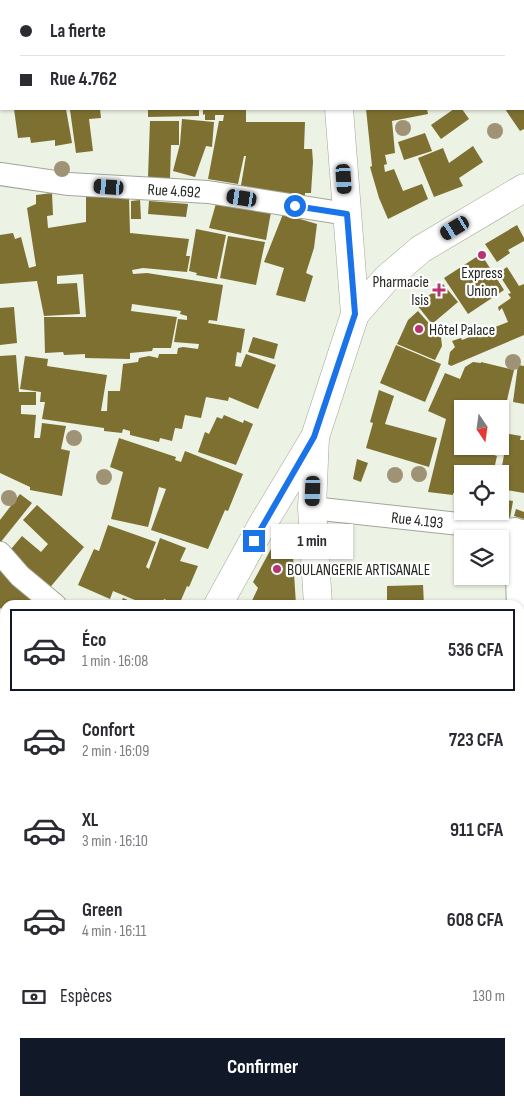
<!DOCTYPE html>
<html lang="fr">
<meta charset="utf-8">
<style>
body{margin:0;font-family:"Sofia Sans Condensed",sans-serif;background:#f2f2f3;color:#2b2b33;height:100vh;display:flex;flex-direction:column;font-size:19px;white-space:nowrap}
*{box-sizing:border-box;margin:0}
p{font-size:16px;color:#7c7c81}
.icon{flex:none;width:28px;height:28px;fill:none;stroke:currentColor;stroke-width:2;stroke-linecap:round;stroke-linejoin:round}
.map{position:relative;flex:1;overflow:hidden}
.sheet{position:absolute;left:0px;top:600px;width:525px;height:506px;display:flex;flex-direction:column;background:#fff;border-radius:15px 15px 0 0;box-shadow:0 1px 4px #0004}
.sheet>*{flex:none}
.guide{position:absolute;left:0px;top:0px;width:525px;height:110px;box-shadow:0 1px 4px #0004;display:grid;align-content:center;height:110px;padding:0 20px;background:#fff}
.needle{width:32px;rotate:167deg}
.controls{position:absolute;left:454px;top:400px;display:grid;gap:10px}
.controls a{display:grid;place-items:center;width:55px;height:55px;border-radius:0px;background:#fff;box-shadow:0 1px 4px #0004;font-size:25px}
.end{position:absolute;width:22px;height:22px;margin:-11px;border:6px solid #1a73e8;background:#fff;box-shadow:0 0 0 2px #fff}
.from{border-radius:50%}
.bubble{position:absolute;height:35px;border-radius:0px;background:#fff;box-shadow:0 1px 4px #0004;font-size:16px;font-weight:700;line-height:35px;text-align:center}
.car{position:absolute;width:15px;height:30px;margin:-15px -8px;border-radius:6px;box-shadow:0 0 4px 1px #0007;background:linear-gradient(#222 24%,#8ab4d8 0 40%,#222 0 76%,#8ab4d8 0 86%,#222 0)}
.guide b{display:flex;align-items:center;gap:18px;height:48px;font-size:19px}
.guide b+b{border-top:1px solid #e1e1e2}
.guide i{width:12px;height:12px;background:#2b2b33}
ul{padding:9px 0 0;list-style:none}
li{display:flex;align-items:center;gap:15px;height:82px;margin:0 10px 8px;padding:0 10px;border:2px solid transparent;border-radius:0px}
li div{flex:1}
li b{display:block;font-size:19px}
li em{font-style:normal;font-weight:700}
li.current{border-color:#111827}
li>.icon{width:45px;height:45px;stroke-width:1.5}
.pay{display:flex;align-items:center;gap:12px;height:55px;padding:0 20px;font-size:19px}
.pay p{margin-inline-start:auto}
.primary-button{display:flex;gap:10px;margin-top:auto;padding:10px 20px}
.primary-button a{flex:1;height:58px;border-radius:0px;background:#111827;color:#fff;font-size:20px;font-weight:700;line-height:58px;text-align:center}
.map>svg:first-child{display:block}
.built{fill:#e1ead4}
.building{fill:#7d7031}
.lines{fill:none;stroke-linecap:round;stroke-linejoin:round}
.lane-casing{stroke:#a2a79a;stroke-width:13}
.street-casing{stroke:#a2a79a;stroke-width:24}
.secondary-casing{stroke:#a2a79a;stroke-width:29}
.primary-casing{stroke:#a2a79a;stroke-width:29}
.lane{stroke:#fff;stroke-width:11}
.street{stroke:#fff;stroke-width:22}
.secondary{stroke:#fff;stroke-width:28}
.primary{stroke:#fff;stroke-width:28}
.tree{fill:#a09275}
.route{stroke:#1a73e8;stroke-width:6}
.poi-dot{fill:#b93273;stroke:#fff;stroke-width:2}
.labels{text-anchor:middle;stroke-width:4.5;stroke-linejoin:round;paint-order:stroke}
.street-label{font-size:16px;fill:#252722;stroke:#fff}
.poi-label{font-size:16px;fill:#252722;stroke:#fff;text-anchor:start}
</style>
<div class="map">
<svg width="524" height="1106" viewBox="0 0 524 1106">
<rect width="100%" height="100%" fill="#ecf2e4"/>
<polygon class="built" points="16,1101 203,1101 227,1106 13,1106"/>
<g class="building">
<polygon points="14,109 66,109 72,143 55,146 55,140 31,143 30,137 18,138"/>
<polygon points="78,109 100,109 101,118 89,119 93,151 76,153 70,110"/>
<polygon points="148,109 199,109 199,116 148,117"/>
<polygon points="203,109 246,109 246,122 305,122 304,149 312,149 313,162 311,193 305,193 305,201 240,191 246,156 244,156 238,184 208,179 219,121 223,121 224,115 215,115 215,120 205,120 205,114 203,115"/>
<polygon points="366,109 427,109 428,114 392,121 395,153 385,155 387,164 384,165 385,172 394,169 403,191 422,184 428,199 388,219 379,198 370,167 372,166"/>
<polygon points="454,109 462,109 469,119 441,139 431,125"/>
<polygon points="505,109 524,109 524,129 520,131"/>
<polygon points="182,119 214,122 212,147 206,146 195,177 173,171 180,144"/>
<polygon points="150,121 179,121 179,145 171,145 170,179 148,177"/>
<polygon points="425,133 432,151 404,160 398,142"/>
<polygon points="473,146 483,162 459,178 463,186 434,197 418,158 443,148 449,163"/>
<polygon points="52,193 53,215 47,216 48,228 86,222 86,197 129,197 130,233 189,239 186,256 190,256 187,272 143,268 132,270 133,274 147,273 223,285 217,321 209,320 208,323 245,329 241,353 237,352 235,366 241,367 246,354 276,365 258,409 229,397 228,401 206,397 201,418 185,415 182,429 175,428 172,441 160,438 159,442 130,435 130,431 123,429 122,433 104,431 104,428 42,419 45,402 40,402 41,392 20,389 25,356 48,359 47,366 107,375 101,411 107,411 108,391 120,391 123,364 138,362 139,358 149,356 158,358 159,354 177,354 178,348 183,347 198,349 199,344 174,342 178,319 187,320 187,316 180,314 181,311 132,304 131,311 177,317 171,348 153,348 152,351 130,353 130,359 85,358 85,354 64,355 63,352 45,353 44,317 86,317 83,274 57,276 57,284 77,283 80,314 44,316 37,281 0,284 0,235 13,233 15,239 21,237 29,268 36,266 27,208 36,204 36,195"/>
<polygon points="140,200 141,219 131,219 131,201"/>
<polygon points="217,200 271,212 266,240 209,228"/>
<polygon points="149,201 188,204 186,217 148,214"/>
<polygon points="283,214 317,224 314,248 306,273 313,276 305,302 276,295 284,268 264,262"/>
<polygon points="517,225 524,238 524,241 508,250 510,253 497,262 485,244"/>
<polygon points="196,229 226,235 217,279 196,275 197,273 189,271"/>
<polygon points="228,236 265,242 256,285 220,278"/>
<polygon points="481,254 504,290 468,314 444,278"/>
<polygon points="507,267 519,286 524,284 524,335 451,366 448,364 450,352 455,347 452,341 461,338 462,340 508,322 502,308 499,311 498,307 511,298 508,294 511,293 498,273"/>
<polygon points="443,284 458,302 432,324 417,305"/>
<polygon points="14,307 17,343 0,345 0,308"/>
<polygon points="418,311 441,337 442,346 435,360 397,344 408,320"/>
<polygon points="253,337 278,344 274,359 248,352"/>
<polygon points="396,345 441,364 425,402 380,383"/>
<polygon points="16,355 19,392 36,392 36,405 21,405 21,414 36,415 34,438 40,438 42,423 66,426 61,449 70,451 62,496 30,490 30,487 0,473 0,356"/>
<polygon points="473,362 481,363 481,362 514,370 501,426 500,409 462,409 462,446 496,446 494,455 497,456 493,474 462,474 462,495 453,493 453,495 428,492 446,419 428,411 445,373 460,379 465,367"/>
<polygon points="518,365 524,366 524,404 513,402"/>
<polygon points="379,390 394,396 385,424 437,438 429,467 366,448 373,423 370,422"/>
<polygon points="224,415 243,423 244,420 253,424 236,465 198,452 205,432 209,434 217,417 222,419"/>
<polygon points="504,433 521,436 520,440 524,440 524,493 500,489 500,477 504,455 500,454"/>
<polygon points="119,438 176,457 175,460 181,462 185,451 243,474 228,511 225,510 208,549 151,530 166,489 159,487 148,527 111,519 123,472 110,467"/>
<polygon points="357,459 368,463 361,482 353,479"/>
<polygon points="20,494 32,503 0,543 0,520"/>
<polygon points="500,499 513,501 510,518 491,514 492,511 500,511"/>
<polygon points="37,505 84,547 47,591 11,549 22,536 41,552 48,544 23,520"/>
<polygon points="516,509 524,512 524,519 514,516"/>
<polygon points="108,525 156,542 146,567 149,569 160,538 186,548 180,561 198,566 189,587 187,586 179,605 164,599 161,605 147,605 113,591 110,599 78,585 94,549 99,551"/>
<polygon points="285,544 291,547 293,557 296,605 250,605 258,588 253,582 272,547"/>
<polygon points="0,570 42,605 5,605 5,611 0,608"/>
<polygon points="423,585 424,605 387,605 387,586"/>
<polygon points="123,598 139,605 120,605"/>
<polygon points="0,614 5,619 5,648 0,653"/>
<polygon points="5,657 5,711 0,707 0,664"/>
<polygon points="0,715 5,718 5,799 0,796"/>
<polygon points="0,943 5,950 5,973 0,977"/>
<polygon points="5,1013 5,1051 0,1053 0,1016"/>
<polygon points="0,1061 5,1068 5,1084 0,1088"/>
<polygon points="215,1101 271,1101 271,1106 239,1106"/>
<polygon points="376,1101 413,1101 414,1106 376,1106"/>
</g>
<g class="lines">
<g class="lane-casing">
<g id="lane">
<polyline points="60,1106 61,1101"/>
<polyline points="133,1106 134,1101"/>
</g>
</g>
<g class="street-casing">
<g id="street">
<polyline points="236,0 238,1"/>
<path id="s1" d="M0,174L69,184L208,192L347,214"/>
<path id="s2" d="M312,508L524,531"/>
<polyline points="515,529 518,605"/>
<polyline points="0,553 20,576 55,605"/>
<polyline points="520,639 524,717"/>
</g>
</g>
<g class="secondary-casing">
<g id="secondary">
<polyline points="331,0 331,1"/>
<polyline points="339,109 355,314"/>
<polyline points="315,437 312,508 318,605"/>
<polyline points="335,1101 335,1106"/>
</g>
</g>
<g class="primary-casing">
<g id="primary">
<polyline points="218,605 262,525 315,437 355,314 386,279 421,249 524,188"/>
<polyline points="0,880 5,876"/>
</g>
</g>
<use href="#lane" class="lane"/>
<use href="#street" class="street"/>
<use href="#secondary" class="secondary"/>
<use href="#primary" class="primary"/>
</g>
<g class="tree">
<circle cx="403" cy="128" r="8"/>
<circle cx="495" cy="131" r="8"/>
<circle cx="62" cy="169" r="8"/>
<circle cx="513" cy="362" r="8"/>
<circle cx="74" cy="438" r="8"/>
<circle cx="419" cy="474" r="8"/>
<circle cx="395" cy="475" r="8"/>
<circle cx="104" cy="477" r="8"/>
<circle cx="9" cy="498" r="8"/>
</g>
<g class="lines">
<polyline class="route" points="254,541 314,437 355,314 347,214 295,206"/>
</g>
<g class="poi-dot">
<circle cx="482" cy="255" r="5"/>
<path d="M436.5 282.5h5v5h5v5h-5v5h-5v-5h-5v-5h5z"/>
<circle cx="419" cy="329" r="5"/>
<circle cx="277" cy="569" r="5"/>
</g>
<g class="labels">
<g class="street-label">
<text dy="6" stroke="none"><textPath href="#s1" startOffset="175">Rue 4.692</textPath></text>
<text dy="6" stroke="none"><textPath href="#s2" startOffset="106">Rue 4.193</textPath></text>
</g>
<g class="poi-label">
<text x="482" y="278" text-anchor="middle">Express<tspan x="482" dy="18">Union</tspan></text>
<text x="429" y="287" text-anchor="end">Pharmacie<tspan x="429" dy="18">Isis</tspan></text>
<text x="429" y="335">Hôtel Palace</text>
<text x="287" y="575">BOULANGERIE ARTISANALE</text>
</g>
</g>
</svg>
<div class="controls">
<a><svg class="needle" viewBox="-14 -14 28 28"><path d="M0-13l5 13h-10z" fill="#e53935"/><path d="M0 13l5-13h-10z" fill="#7c7c81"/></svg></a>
<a><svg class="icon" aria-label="locate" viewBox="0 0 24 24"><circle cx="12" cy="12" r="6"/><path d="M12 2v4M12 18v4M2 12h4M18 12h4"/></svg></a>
<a><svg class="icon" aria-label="layers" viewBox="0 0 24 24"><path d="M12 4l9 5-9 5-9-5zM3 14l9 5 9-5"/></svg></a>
</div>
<i class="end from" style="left:295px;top:206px"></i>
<i class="end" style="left:254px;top:541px"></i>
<div class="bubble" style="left:271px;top:524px;width:82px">1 min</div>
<i class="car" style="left:344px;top:179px;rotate:176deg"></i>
<i class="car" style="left:109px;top:187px;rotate:274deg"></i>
<i class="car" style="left:242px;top:198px;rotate:279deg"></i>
<i class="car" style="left:455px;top:228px;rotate:239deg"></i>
<i class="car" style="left:313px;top:491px;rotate:182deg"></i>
<div class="guide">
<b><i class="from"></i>La fierte</b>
<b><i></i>Rue 4.762</b>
</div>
<section class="sheet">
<ul>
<li class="current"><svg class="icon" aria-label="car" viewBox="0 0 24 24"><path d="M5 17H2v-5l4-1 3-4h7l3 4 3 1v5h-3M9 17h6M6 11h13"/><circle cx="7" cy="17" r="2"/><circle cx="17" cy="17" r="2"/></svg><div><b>Éco</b><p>1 min · 16:08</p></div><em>536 CFA</em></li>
<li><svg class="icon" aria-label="car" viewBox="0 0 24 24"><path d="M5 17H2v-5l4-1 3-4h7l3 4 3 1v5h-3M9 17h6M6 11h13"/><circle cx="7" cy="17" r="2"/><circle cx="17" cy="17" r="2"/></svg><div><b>Confort</b><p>2 min · 16:09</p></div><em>723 CFA</em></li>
<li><svg class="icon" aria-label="car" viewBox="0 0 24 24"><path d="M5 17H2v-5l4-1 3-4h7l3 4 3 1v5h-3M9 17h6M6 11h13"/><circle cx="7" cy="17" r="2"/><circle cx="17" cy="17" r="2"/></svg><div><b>XL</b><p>3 min · 16:10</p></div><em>911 CFA</em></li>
<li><svg class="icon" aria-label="car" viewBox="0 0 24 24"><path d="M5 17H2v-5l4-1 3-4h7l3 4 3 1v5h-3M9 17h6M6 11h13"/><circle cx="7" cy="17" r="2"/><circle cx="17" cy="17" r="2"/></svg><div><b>Green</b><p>4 min · 16:11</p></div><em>608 CFA</em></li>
</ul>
<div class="pay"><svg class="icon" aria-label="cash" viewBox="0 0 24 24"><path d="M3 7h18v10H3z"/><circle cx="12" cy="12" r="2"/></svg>Espèces<p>130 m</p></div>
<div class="primary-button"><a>Confirmer</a></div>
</section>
</div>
